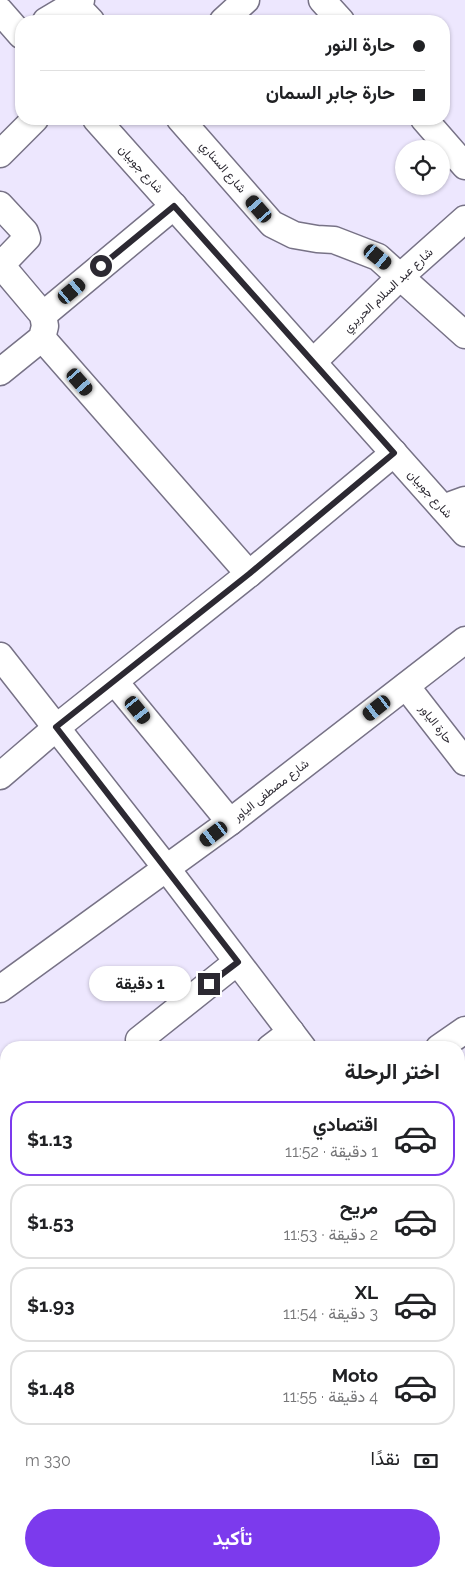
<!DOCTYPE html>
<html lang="ar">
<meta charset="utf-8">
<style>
body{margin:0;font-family:Raleway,Vazirmatn,sans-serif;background:#f6f6f6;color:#202124;direction:rtl;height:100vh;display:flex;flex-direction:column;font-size:19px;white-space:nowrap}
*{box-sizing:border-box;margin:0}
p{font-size:16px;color:#757577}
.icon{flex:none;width:28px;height:28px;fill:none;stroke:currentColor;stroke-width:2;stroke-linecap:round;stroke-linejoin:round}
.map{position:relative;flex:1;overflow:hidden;direction:ltr}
.sheet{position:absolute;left:0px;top:1041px;width:465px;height:536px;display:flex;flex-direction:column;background:#fff;border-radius:20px 20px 0 0;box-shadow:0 1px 4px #0004;direction:rtl}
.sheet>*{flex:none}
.hud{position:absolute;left:15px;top:15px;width:435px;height:110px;border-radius:20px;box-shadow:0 1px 4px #0004;direction:rtl;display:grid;align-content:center;height:110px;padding:0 25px;background:#fff}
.controls{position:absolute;left:395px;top:140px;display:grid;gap:10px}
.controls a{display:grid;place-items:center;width:55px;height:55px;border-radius:50%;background:#fff;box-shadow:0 1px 4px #0004;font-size:25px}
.end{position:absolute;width:22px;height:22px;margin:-11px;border:6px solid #2c2932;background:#fff;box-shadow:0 0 0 2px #fff}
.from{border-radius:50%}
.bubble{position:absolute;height:35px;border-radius:18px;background:#fff;box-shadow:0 1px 4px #0004;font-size:16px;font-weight:700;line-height:35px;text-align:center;direction:rtl}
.car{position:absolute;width:15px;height:30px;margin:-15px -8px;border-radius:6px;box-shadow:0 0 4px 1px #0007;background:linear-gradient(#222 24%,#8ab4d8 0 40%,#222 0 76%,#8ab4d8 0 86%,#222 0)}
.hud b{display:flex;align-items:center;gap:18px;height:48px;font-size:19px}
.hud b+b{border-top:1px solid #e0e0e0}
.hud i{width:12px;height:12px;background:#202124}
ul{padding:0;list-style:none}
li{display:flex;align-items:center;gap:15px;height:75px;margin:0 10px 8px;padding:0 15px;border:2px solid #e0e0e0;border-radius:20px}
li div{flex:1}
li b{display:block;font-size:19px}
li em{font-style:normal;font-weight:700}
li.current{border-color:#7c3aed}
li>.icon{width:45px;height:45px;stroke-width:1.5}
h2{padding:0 25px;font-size:22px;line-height:60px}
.pay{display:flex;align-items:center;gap:12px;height:55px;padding:0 25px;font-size:19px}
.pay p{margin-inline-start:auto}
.action{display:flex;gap:10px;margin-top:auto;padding:10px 25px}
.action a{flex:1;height:58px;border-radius:30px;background:#7c3aed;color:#fff;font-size:20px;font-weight:700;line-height:58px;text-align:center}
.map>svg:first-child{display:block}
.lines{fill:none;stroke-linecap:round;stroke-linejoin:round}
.street-casing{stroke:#777286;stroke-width:29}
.street{stroke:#fff;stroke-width:26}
.route{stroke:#2c2932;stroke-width:6}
.labels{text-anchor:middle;stroke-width:5;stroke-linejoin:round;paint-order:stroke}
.street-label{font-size:12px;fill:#2c2932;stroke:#fff}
</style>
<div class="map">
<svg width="465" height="1577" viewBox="0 0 465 1577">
<rect width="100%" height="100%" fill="#ede7fe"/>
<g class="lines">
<g class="street-casing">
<g id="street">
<polyline points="71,0 91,21"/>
<polyline points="322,0 341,21"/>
<polyline points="0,11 21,35"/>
<polyline points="46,21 81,0"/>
<polyline points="223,21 246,0"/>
<polyline points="96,119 465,533"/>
<polyline points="180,119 272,224 294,235 317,239 334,240 378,257 465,335"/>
<polyline points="424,119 465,166"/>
<polyline points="0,154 35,119"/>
<polyline points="0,205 25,232 27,238 1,265"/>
<polyline points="0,264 43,315 45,326 42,338 0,372"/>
<polyline points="43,315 174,206"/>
<polyline points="42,338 249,574"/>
<polyline points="313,362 401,276 465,219"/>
<polyline points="443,508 465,500"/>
<polyline points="0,656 167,869 303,1048"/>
<polyline points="115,682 230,822"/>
<polyline points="406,686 465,762"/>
<polyline points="0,776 57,727 249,574 394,453"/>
<polyline points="0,989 230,822 465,640"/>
<polyline points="139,1040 237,962"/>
<polyline points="270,1048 291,1032"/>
<polyline points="439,1048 465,1030"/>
<polyline points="0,1115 6,1123"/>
<polyline points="459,1243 465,1251"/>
<polyline points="0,1297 6,1306"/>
<polyline points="0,1347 6,1342"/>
<polyline points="0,1483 6,1493"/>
<polyline points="459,1541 465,1538"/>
<polyline points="0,1553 6,1549"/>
<polyline points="61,1571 65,1577"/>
<polyline points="218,1571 222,1577"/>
<polyline points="193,1577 196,1571"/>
<polyline points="262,1577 274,1571"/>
<polyline points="364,1577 374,1571"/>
</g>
</g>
<use href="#street" class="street"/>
</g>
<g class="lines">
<polyline class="route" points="101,266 174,206 394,453 249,574 56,727 238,962 209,984"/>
</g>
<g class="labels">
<g class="street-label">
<text transform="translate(223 167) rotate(49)" y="4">شارع السناري</text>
<text transform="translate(141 169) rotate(48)" y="4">شارع جوبيان</text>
<text transform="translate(388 290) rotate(-43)" y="4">شارع عبد السلام الحريري</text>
<text transform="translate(430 494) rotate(48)" y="4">شارع جوبيان</text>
<text transform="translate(436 724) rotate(52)" y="4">حارة الياور</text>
<text transform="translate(271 790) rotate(-38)" y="4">شارع مصطفى الياور</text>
</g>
</g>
</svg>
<div class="controls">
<a><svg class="icon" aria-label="locate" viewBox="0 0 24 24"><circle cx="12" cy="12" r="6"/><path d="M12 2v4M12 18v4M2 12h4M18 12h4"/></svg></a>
</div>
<i class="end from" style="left:101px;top:266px"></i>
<i class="end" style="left:209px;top:984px"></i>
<div class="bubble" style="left:89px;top:966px;width:102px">1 دقيقة</div>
<i class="car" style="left:259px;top:209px;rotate:319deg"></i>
<i class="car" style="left:378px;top:257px;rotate:129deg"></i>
<i class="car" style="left:72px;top:291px;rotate:50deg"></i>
<i class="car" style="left:80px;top:382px;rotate:139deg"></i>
<i class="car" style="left:377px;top:708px;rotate:232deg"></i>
<i class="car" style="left:138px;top:710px;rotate:141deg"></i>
<i class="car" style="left:214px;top:834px;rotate:233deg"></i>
<div class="hud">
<b><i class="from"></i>حارة النور</b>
<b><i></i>حارة جابر السمان</b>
</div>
<section class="sheet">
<h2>اختر الرحلة</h2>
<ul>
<li class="current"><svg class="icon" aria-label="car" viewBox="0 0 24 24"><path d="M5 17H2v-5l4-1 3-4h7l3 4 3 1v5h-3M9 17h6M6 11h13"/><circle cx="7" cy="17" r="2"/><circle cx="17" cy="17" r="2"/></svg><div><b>اقتصادي</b><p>1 دقيقة · 11:52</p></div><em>$1.13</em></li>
<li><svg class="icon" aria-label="car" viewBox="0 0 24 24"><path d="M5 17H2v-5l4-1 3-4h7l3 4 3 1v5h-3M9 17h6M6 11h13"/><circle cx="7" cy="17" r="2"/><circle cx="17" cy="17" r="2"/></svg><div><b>مريح</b><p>2 دقيقة · 11:53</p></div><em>$1.53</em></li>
<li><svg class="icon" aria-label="car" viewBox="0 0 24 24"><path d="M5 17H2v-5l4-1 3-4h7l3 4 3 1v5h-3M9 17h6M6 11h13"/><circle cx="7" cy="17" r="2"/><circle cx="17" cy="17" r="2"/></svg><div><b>XL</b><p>3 دقيقة · 11:54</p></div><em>$1.93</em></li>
<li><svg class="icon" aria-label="car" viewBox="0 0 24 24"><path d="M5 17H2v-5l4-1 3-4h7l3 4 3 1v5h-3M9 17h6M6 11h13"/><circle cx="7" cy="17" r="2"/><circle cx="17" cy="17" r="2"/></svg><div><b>Moto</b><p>4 دقيقة · 11:55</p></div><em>$1.48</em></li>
</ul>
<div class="pay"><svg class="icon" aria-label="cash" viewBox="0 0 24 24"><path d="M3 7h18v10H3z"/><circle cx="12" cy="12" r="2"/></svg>نقدًا<p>330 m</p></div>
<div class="action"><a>تأكيد</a></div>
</section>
</div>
